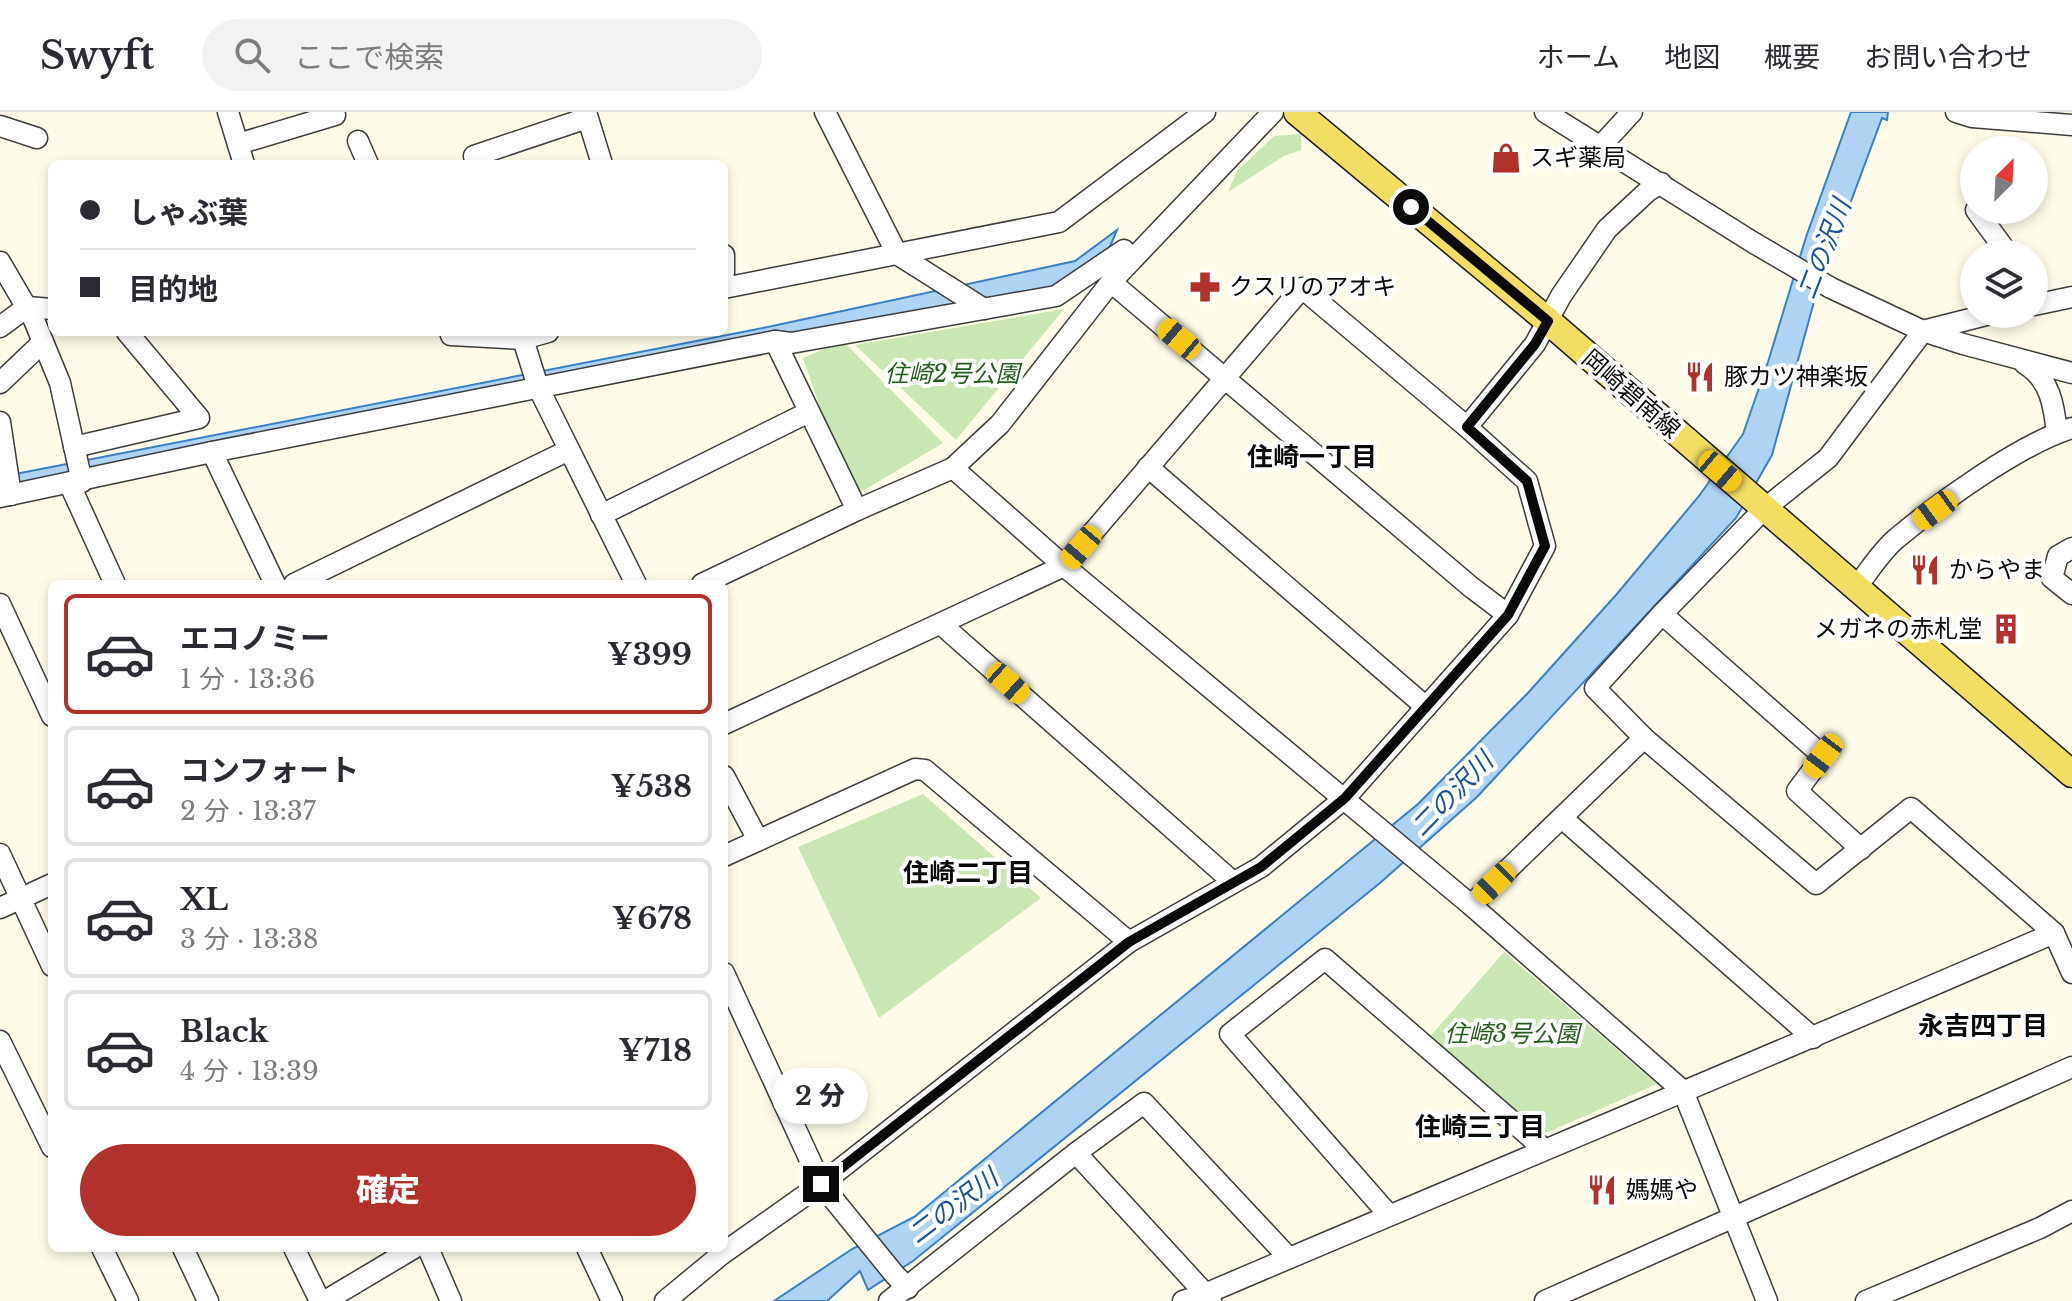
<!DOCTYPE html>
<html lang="ja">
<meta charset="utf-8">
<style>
body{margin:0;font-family:"Libre Baskerville","Noto Sans JP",serif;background:#f2f2f3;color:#2b2b33;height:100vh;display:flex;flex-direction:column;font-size:30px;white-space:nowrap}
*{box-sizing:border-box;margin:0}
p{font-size:26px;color:#7c7c81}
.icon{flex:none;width:44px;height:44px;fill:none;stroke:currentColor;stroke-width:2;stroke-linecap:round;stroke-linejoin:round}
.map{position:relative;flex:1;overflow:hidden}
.drawer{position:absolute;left:48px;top:468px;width:680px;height:672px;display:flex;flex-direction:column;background:#fff;border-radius:12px;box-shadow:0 4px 12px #0003}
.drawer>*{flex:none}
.guide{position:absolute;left:48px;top:48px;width:680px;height:176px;border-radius:12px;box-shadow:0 4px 12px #0003;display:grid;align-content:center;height:176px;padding:0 32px;background:#fff}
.needle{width:52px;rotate:24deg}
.fabs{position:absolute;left:1960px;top:24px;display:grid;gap:16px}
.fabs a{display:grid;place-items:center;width:88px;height:88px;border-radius:50%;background:#fff;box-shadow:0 4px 12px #0003;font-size:40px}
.end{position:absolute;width:36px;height:36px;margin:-18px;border:10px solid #0a0a0a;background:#fff;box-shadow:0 0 0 4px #fff}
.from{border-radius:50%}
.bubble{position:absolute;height:56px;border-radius:28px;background:#fff;box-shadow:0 4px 12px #0003;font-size:26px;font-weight:800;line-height:56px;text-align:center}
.car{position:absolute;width:24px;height:48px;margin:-24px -12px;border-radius:10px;box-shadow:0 0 6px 2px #0007;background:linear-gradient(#f5c518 24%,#345 0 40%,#f5c518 0 76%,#345 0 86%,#f5c518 0)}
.guide b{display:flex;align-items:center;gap:28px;height:76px;font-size:30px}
.guide b+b{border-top:2px solid #e1e1e2}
.guide i{width:20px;height:20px;background:#2b2b33}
ul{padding:14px 0 0;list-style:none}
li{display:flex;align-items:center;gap:24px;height:120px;margin:0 16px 12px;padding:0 16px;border:4px solid #e1e1e2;border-radius:12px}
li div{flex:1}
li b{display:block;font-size:30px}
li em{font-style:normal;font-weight:800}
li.selected{border-color:#b2312a}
li>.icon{width:72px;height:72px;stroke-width:1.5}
.primary-button{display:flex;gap:16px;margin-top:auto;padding:16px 32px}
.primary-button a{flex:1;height:92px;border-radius:48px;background:#b2312a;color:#fff;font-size:32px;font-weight:800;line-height:92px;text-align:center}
header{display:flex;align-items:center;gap:48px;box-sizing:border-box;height:112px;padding:0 40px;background:#fff;border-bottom:2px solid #e1e1e2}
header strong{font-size:38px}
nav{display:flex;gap:44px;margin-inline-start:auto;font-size:28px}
.search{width:560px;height:72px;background:#f2f2f3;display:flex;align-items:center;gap:20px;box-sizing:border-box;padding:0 28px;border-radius:44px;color:#7c7c81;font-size:30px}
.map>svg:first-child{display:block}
.green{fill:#c9e6b4}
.water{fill:#afd3f3;stroke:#3a80c6;stroke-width:2}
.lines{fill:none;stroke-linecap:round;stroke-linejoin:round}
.minor-casing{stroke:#3d3d3d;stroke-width:23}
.major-casing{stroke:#1b1b1b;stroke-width:29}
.minor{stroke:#fff;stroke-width:20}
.major{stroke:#f2de63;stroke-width:26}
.route{stroke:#0a0a0a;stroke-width:10}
.labels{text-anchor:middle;stroke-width:8;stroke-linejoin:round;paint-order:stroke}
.poi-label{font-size:24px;fill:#0a0a0a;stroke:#fff;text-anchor:start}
.park-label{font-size:24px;font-style:italic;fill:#255d1f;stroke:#fff}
.street-label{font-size:24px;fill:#0a0a0a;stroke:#fff}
.water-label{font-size:26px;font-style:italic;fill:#1b5394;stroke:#fff}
.neighbourhood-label{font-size:26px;font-weight:bold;fill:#0a0a0a;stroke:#fff}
</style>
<header>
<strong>Swyft</strong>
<div class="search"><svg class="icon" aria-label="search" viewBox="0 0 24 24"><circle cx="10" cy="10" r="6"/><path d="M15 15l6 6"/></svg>ここで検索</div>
<nav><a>ホーム</a><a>地図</a><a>概要</a><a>お問い合わせ</a></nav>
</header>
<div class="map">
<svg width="2072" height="1189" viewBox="0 0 2072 1189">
<rect width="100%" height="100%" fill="#fefce8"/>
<g class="green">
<polygon points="1301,22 1301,38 1284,44 1228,80 1237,59 1274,24"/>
<polygon points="1064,197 956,328 855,233"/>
<polygon points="843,229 943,331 851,386 803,246"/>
<polygon points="923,682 1041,786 879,906 798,735"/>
<polygon points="1504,840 1657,972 1546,1021 1427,928"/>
</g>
<g class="water">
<polygon points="1851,0 1888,0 1887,8 1882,6 1815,186 1772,343 1736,406 1477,685 1380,771 913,1149 868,1178 860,1159 827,1189 774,1189 852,1137 914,1105 1418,692 1527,582 1616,483 1699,384 1743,322 1768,250 1806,125"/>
<polygon points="1117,118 1108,139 1059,177 0,377 0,365 763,216 1075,149"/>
</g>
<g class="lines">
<g class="minor-casing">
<g id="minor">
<polyline points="228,0 244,52"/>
<polyline points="586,0 602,52"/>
<polyline points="825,0 897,142 984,197"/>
<polyline points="1545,0 1754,131 1831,176 1923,219 1963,232 2072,261"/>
<polyline points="1956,0 1972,5 2072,13"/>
<polyline points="0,14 37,26"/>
<polyline points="358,29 368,52"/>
<polyline points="238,32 335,3"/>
<polyline points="1600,35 1632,0"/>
<polyline points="476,52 474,44 587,6"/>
<polyline points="1976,98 2008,142"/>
<polyline points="724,143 724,161"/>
<polyline points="0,150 34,208 60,271 82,370"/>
<polyline points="724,176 1059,110 1205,0"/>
<polyline points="2034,193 2072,185"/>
<polyline points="1990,202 1923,219 1828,346 1764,397 1662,502 1595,576 1644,626 1816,772 1911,696 2054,821 2072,861"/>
<polyline points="0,215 27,195 52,197"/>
<polyline points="450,220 451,223 523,227 548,220"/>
<polyline points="523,227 538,275 636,472"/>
<polyline points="775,229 857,398"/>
<path d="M2025,252C2050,267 2054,293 2057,321"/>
<polyline points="0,271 43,230"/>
<polyline points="0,310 11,383"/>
<polyline points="1467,315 1527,369 1545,434 1508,503"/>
<polyline points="74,335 199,306 127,220"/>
<polyline points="212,340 275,472"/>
<polyline points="1148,355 1426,595"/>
<polyline points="953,356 1064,454 1471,793 1683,979 1767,1189"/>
<polyline points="70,373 115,472"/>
<polyline points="0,385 212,340 775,229 791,231 1056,184 1124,138"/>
<polyline points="601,403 809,300"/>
<polyline points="2072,436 2058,444 2052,466 2072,482"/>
<polyline points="294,472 569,338"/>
<polyline points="702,472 857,398 953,356 1000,312 1111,170 1273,0"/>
<path d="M1857,474C1870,458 1882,438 1897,426C1940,390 2020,332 2072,316"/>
<polyline points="0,492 52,604"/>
<polyline points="1662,502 1823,644 1797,679 1861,737"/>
<polyline points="942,513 1233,770"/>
<polyline points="724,612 1064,454 1302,176 1467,315 1535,232 1561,184 1607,117 1648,79 1661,71"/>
<polyline points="724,664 758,728"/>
<polyline points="1562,706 1813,926"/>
<polyline points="0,742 52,854"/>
<polyline points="724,744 915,657 925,658 1129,830"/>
<polyline points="1471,793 1644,626"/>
<polyline points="0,796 52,772"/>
<polyline points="724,861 821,1072 895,1163 908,1176"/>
<polyline points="0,929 52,1035"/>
<polyline points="1076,1041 1211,1188"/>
<polyline points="1389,1103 1230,922 1325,847 1544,1037"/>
<polyline points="102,1136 128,1189"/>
<polyline points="183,1136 208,1189"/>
<polyline points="294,1136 320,1189"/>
<polyline points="428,1136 451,1189"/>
<polyline points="587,1136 612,1189"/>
<polyline points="325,1189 414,1136"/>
<polyline points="665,1189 722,1142 821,1072 1129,830 1261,755 1345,686 1508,503 1471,475 1111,170"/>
<polyline points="889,1189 1076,1041 1144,991 1289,1146"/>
<path d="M1183,1189L1205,1182C1488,1061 1772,944 2054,821"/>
<polyline points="1545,1189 2072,955"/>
<polyline points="1866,1189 2040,1116 2072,1099"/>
</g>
</g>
<g class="major-casing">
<polyline id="major" points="1297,0 1548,209 2072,662"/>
</g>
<use href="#minor" class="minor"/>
<use href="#major" class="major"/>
</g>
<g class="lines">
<polyline class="route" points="821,1072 1129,830 1261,755 1345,686 1508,503 1545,434 1527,369 1467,315 1535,232 1548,209 1411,95"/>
</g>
<defs>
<g id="shop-bare" transform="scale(2.4)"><path d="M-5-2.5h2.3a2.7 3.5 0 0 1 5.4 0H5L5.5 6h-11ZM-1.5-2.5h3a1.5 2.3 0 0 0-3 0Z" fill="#b2312a" stroke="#fff" stroke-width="2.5" paint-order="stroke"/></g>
<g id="pharmacy-bare" transform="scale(2.4)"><path d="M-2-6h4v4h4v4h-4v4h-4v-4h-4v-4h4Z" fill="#b2312a" stroke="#fff" stroke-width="2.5" paint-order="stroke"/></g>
<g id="restaurant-bare" transform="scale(2.4)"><path d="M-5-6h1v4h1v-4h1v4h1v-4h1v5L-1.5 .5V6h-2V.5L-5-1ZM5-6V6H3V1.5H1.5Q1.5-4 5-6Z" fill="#b2312a" stroke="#fff" stroke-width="2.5" paint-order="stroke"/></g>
<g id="building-bare" transform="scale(2.4)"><path d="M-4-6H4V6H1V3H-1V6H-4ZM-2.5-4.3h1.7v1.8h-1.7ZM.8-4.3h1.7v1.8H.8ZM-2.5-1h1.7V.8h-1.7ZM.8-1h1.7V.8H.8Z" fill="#b2312a" stroke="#fff" stroke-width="2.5" paint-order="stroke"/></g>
</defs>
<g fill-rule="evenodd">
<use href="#shop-bare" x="1506" y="46"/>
<use href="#pharmacy-bare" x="1205" y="175"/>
<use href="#restaurant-bare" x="1700" y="265"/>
<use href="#restaurant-bare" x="1925" y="458"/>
<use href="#building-bare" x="2006" y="517"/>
<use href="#restaurant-bare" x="1602" y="1078"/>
</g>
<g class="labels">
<g class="poi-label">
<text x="1530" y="54">スギ薬局</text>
<text x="1229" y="183">クスリのアオキ</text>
<text x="1724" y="273">豚カツ神楽坂</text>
<text x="1949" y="466">からやま</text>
<text x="1982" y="525" text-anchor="end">メガネの赤札堂</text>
<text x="1626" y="1086">媽媽や</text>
</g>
<g class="park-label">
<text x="952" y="270">住崎2号公園</text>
<text x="1512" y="930">住崎3号公園</text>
</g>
<g class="street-label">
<text transform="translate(1631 282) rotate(41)" y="8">岡崎碧南線</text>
</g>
<g class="water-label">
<text transform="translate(1824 137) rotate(-69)" y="9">二の沢川</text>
<text transform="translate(1452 682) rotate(-46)" y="9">二の沢川</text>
<text transform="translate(953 1094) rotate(-37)" y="9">二の沢川</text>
</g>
<g class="neighbourhood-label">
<text x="1312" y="354">住崎一丁目</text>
<text x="968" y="770">住崎二丁目</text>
<text x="1983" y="923">永吉四丁目</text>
<text x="1480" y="1024">住崎三丁目</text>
</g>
</g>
</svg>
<div class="fabs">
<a><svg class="needle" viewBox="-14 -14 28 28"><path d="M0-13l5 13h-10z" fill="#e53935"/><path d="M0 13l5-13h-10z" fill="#7c7c81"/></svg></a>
<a><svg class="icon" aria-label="layers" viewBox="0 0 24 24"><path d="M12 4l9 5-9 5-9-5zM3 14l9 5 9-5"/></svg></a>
</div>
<i class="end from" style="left:1411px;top:95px"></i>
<i class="end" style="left:821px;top:1072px"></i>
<div class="bubble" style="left:772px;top:956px;width:96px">2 分</div>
<i class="car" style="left:1179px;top:227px;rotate:310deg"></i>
<i class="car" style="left:1720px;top:359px;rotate:130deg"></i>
<i class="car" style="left:1935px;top:398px;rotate:234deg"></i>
<i class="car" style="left:1081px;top:435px;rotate:220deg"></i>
<i class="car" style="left:1008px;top:571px;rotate:132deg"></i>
<i class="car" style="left:1823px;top:644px;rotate:217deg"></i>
<i class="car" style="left:1494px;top:771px;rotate:226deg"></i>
<div class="guide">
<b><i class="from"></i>しゃぶ葉</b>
<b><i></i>目的地</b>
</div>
<section class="drawer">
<ul>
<li class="selected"><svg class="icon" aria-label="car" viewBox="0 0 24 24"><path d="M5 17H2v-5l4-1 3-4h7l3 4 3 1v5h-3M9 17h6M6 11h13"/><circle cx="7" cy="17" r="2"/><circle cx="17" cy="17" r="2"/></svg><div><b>エコノミー</b><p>1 分 · 13:36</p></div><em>¥399</em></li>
<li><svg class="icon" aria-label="car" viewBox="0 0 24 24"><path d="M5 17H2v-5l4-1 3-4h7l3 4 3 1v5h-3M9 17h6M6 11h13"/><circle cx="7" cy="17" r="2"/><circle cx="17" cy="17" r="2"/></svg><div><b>コンフォート</b><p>2 分 · 13:37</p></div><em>¥538</em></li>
<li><svg class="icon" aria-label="car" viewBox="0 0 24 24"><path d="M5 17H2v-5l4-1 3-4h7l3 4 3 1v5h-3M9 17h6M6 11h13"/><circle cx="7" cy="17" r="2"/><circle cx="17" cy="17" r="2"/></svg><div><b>XL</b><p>3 分 · 13:38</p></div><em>¥678</em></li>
<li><svg class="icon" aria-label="car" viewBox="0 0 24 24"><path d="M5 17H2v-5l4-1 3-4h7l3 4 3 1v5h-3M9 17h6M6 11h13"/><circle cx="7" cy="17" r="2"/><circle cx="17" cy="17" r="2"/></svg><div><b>Black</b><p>4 分 · 13:39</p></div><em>¥718</em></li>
</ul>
<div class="primary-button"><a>確定</a></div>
</section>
</div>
